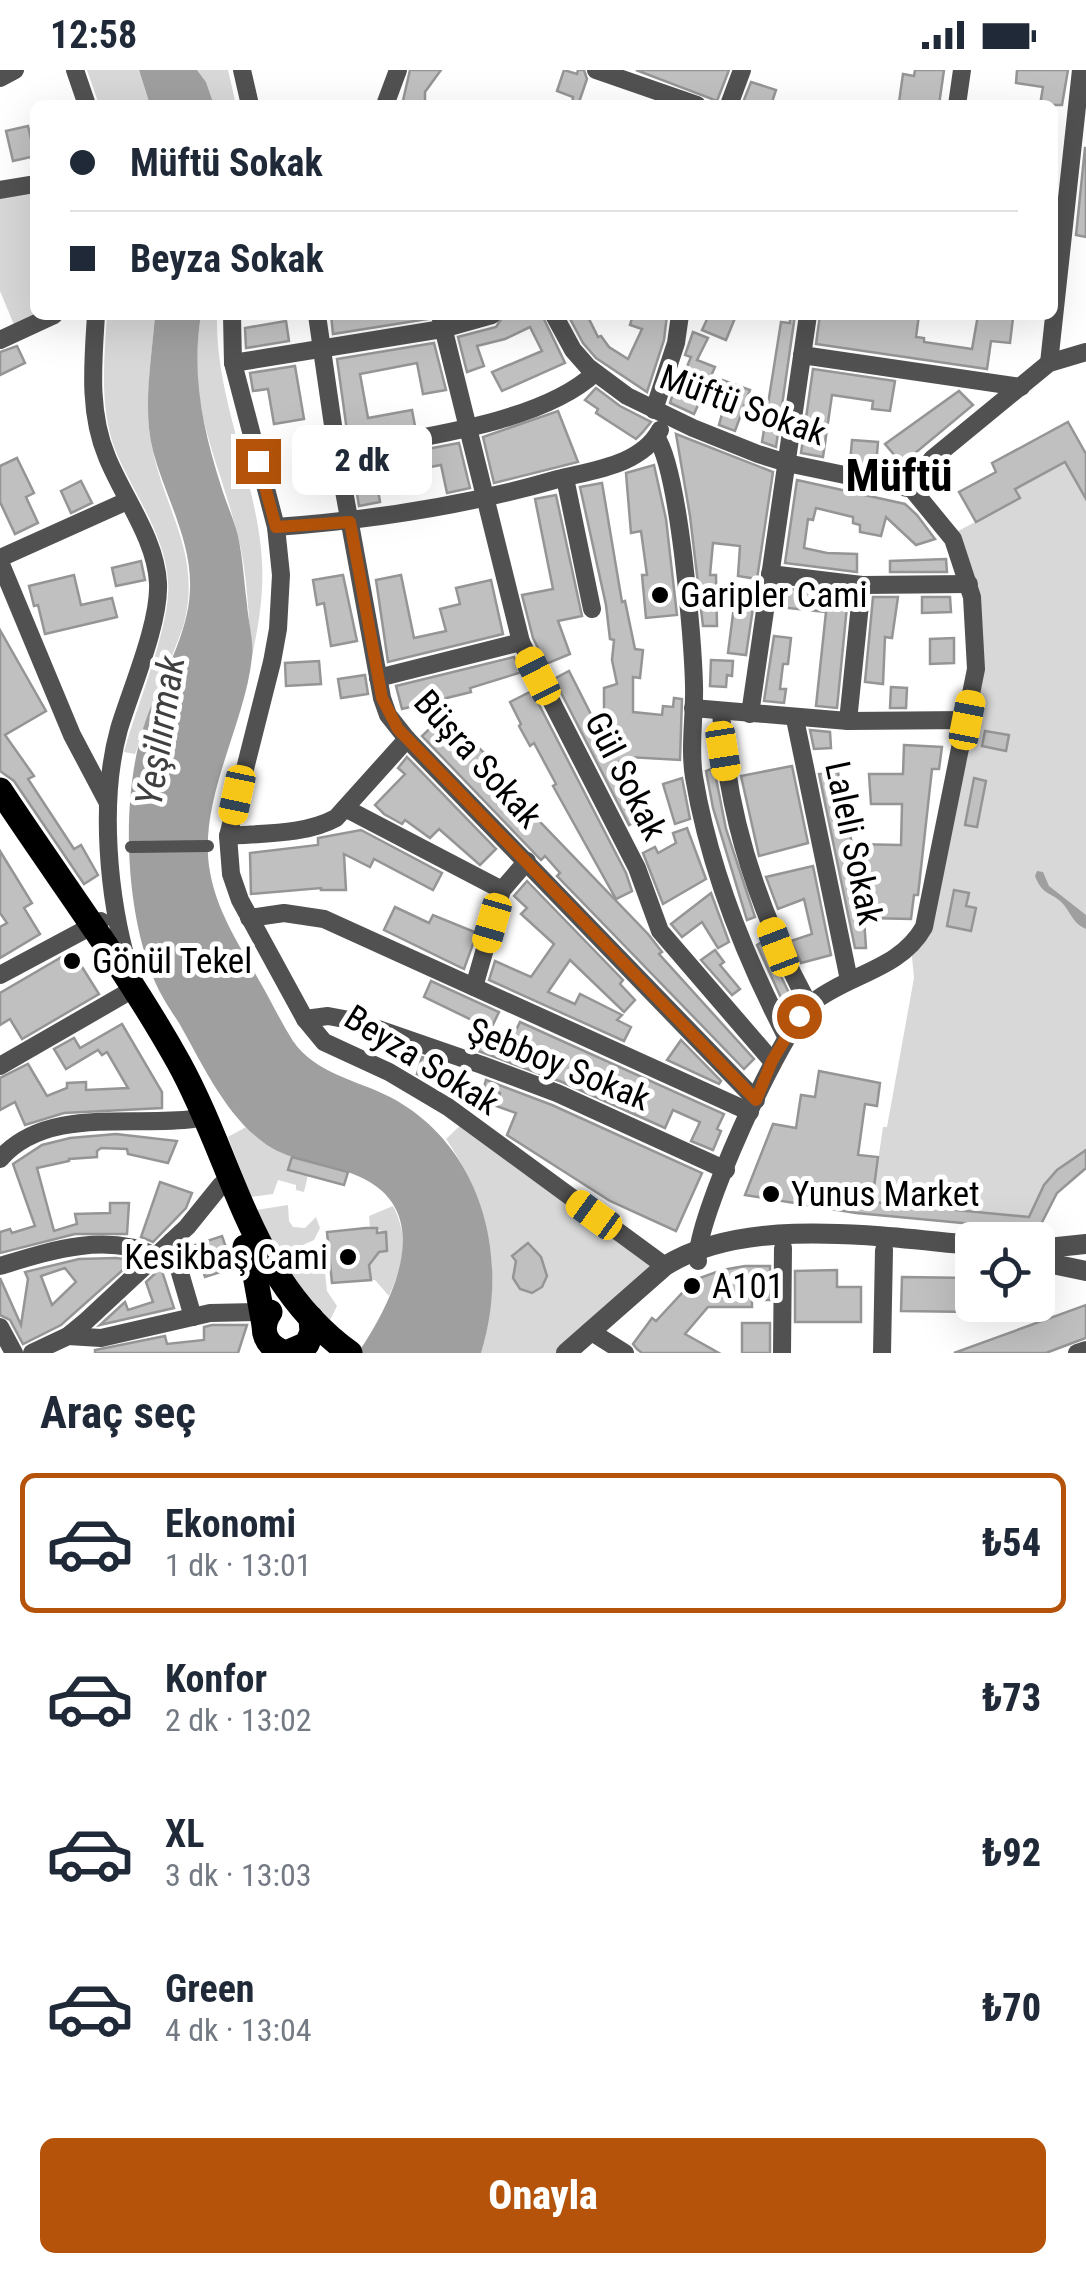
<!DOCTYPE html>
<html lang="tr">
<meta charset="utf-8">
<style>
body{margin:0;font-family:"Roboto Condensed",sans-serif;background:#f6f6f7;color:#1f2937;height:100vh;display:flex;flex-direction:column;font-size:38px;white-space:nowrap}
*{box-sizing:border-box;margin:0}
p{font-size:32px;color:#747a83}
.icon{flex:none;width:55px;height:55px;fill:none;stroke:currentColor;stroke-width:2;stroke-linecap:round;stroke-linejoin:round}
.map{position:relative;height:1283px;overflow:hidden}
.side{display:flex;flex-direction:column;background:#fff;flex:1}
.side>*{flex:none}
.top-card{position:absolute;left:30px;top:30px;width:1028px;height:220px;border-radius:15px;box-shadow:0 10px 40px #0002;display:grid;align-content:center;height:220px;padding:0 40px;background:#fff}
.tools{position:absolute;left:955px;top:1152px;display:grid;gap:20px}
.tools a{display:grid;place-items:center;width:100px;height:100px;border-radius:15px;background:#fff;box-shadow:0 10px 40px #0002;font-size:50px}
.end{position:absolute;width:45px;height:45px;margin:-22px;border:12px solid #b45309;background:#fff;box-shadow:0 0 0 5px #fff}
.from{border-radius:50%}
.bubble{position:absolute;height:70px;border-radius:15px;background:#fff;box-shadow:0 10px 40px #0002;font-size:32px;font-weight:800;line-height:70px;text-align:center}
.car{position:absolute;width:30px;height:60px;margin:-30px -15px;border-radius:12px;box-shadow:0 0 8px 2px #0007;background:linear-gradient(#f5c518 24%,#345 0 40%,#f5c518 0 76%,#345 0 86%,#f5c518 0)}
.top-card b{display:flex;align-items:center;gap:35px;height:95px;font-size:38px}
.top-card b+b{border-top:2px solid #e0e1e3}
.top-card i{width:25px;height:25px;background:#1f2937}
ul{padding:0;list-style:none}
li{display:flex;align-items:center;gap:30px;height:140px;margin:0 20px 15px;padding:0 20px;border:5px solid transparent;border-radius:15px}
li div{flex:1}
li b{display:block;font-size:38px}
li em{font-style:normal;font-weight:800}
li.on{border-color:#b45309}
li>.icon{width:90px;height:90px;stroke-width:1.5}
h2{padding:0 40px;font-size:45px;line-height:120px}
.button{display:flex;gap:20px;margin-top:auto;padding:20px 40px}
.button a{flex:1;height:115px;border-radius:15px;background:#b45309;color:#fff;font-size:40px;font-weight:800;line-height:115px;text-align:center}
.status{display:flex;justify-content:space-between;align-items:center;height:70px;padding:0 50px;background:#fff;direction:ltr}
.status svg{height:28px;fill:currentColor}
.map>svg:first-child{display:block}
.green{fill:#d8d8d8}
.water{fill:#9f9f9f}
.building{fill:#c0c0c0;stroke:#959595;stroke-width:2.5;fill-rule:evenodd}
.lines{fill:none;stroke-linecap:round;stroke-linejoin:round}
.pedestrian{stroke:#515151;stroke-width:12}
.minor{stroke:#515151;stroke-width:18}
.tertiary{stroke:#515151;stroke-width:20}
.primary{stroke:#000;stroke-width:25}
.route{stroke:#b45309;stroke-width:12}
.poi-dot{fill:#000;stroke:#fff;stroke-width:4}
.labels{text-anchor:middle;stroke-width:10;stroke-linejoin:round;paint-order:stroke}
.street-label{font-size:35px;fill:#000;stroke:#fff}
.poi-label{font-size:35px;fill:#000;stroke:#fff;text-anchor:start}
.water-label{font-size:38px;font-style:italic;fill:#404040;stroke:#fff}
.district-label{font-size:45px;font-weight:bold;fill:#000;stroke:#fff}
</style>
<div class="status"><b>12:58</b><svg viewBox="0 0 49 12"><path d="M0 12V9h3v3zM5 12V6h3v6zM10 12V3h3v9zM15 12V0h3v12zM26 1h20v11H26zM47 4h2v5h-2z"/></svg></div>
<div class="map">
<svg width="1086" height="1283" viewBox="0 0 1086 1283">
<rect width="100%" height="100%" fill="#fff"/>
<g class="green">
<polygon points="87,0 139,0 150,35 99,35"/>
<polygon points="197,0 228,0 236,35 214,35 206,12"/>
<polygon points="35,114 35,245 17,262 0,221 0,120"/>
<path d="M107,245H155C152,287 143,335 152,377C165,442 203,486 183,557L135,684L124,682C136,637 172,553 168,511C165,465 134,424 116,382C99,339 104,291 107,245Z"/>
<path d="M201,245H217C215,326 253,399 261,479C265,515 260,550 252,586C248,546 248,502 237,463C216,380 186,337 201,245Z"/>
<path d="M1084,381L1076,410L1086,429V1082C1057,1094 1040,1118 1029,1147L872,1132L883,1057H887L914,908L911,876L977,578L951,465L1019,428L1012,414L1020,417Z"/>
<path d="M465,1051L665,1196L566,1283H481C504,1207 491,1134 446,1069Z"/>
<polygon points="246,1057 269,1076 292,1087 289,1100 308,1105 304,1122 296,1120 296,1115 278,1110 273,1124 251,1127 228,1067"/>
<polygon points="288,1135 289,1151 293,1157 305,1158 316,1147 320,1158 314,1170 277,1187 256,1140"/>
<path d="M393,1136C410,1169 403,1194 389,1226L375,1210H371L369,1193L377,1182L387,1181L386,1162L370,1158L369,1146Z"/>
<polygon points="316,1178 323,1183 327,1221 337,1236 329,1252 281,1194"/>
</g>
<g class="water">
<polygon points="139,0 197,0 206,12 214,35 150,35"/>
<path d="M155,245H201C191,305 203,359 221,416C226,433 234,449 238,466C243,489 244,512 247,534C248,551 254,571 252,587C245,656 197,731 210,802C217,842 240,876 260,912C271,931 281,952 293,971C316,1004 357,1010 390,1027C482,1075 511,1188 481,1283H358C394,1230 440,1137 353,1104C325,1093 293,1092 267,1075C226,1047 203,995 179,953C170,939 159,923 153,907C124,836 120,719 147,647C162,607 189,563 190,519C192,471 165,426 153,381C142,338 152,288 155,245Z"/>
<path d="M1037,801L1043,802L1049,816L1086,845V859C1073,853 1072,845 1064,835C1052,821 1043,827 1035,806Z"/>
</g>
<g class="building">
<polygon points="410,0 441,0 425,22 425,35 402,35"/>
<polygon points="564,0 577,4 578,0 584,0 587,9 578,35 572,34 573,27 557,21"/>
<polygon points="636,0 729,0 717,31"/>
<polygon points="915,0 944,0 939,35 899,32 903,4 914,6"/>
<polygon points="1017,0 1068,0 1062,35 1040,35 1043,17 1016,13"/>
<polygon points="751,12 776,20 771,35 742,35"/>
<polygon points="28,56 35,86 13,91 6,61"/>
<polygon points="1085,78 1086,78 1086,167 1076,165"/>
<polygon points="331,245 428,245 428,249 333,264"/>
<polygon points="504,245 542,245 565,293 502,321 492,302 542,281 530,257 505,269 477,276 484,296 467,302 458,267 496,257"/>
<polygon points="568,245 587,245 598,267 601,266 609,277 628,289 642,259 630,255 633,245 667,245 664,270 647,322 596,288 583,273"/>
<polygon points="709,245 735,248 726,270 702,260"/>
<polygon points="790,245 795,245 776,377 762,372 781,252 790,253"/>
<polygon points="820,245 919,245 916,267 924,268 924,272 972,279 978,245 1013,248 1010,273 991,271 987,299 816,274"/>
<polygon points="286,251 289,271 246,278 245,258"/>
<polygon points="693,262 708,268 697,290 715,297 711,306 750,320 735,361 719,355 726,329 705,320 694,344 670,333 677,310 681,311 691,287 685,285"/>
<polygon points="434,273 446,320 423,324 417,293 360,304 368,348 412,340 415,356 348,368 337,289"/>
<polygon points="17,276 25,293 0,305 0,282"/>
<polygon points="295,296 304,349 274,354 268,319 253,321 250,303"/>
<polygon points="813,299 895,311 890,341 872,339 873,331 832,325 823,387 801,383"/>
<polygon points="596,318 620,336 651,352 642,363 636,369 596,343 598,339 585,330"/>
<polygon points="959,321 973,335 902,394 885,374"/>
<polygon points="558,341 578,392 494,413 483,367"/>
<polygon points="1068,352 1086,384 1086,429 1065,392 1015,419 1020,428 976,452 959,422 996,402 992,393"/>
<polygon points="676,364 773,402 757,509 738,506 740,476 713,473 710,505 716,505 717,556 703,556 690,446"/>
<polygon points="852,370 878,372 876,397 850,393"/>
<polygon points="459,373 470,418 447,423 441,395 414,400 411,382"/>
<polygon points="17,388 34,423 26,427 38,453 15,464 0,432 0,396"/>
<polygon points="378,388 381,407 376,408 380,432 359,436 352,393"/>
<polygon points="654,395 666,449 677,545 646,548 642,505 647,505 641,461 631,463 626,403"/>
<polygon points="797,410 905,434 917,445 935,469 916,475 886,447 881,466 860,462 860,455 853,453 853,447 816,438 813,450 808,449 804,478 827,483 857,484 857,502 785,493"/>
<polygon points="81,411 92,433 71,443 61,421"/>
<polygon points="602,413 622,532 625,531 635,579 643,580 640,608 633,607 633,642 662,645 663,636 673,637 674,628 682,629 680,690 628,687 615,694 643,748 629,755 554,609 569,601 604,670 604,618 617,614 612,590 614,570 610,569 606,535 580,417"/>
<polygon points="556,425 582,546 558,551 570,584 546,594 533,568 522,525 553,519 535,429"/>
<polygon points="946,489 947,502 890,502 890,491"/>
<polygon points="141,491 145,510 116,516 112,498"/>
<polygon points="74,505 81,535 112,528 117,547 45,564 38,535 34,536 29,516"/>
<polygon points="343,505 357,571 331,576 324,533 317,535 313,510"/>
<polygon points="401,505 414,568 446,561 440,539 460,534 456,518 491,510 503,564 388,592 376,510"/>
<polygon points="781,518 848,526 837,638 816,636 826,542 778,537"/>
<polygon points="873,527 898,527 892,568 885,567 883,614 865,612"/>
<polygon points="922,527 950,527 951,542 922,543"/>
<polygon points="734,536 753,538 746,585 728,583"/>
<polygon points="0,560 46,641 5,665 34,706 28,709 74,779 81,775 98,805 84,814 14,711 0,701"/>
<polygon points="774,566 791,568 788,594 783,594 780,619 786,619 784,633 764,631"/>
<polygon points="954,568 954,593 930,594 930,569"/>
<polygon points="514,587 522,602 470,618 471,622 402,639 396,616"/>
<polygon points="711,590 733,591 732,606 727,605 726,617 710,616"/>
<polygon points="319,591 321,614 286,616 285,593"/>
<polygon points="365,605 368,624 341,628 338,609"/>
<polygon points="891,617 907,618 906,638 890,638"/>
<polygon points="532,621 626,803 632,821 616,829 553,716 556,714 534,673 530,676 519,656 521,654 510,632"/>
<polygon points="444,645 499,697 493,703 648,864 662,882 659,884 754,989 744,999 557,806 560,803 545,786 541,790 422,666"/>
<polygon points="810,660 830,662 831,678 814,679"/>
<polygon points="985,661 1009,665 1006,681 982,676"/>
<polygon points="904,675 942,677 939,699 932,699 918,825 914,825 911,849 864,848 866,878 855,878 819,704 838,702 852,774 901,775 902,734 871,734 869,704 903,704"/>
<polygon points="407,687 496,779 480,795 439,759 430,768 405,750 402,754 384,744 375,735 405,704 398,698"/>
<polygon points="792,696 808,773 759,786 741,706"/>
<polygon points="714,698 726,759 755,847 747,850 713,738 706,701"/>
<polygon points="682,708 690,749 675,754 663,714"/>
<polygon points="974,708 986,711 977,757 965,755"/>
<polygon points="687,758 706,809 663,834 643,783 655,777 658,783 676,773 673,763"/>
<polygon points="361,760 442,803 433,820 374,789 370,797 344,784 346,820 321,820 321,818 251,824 250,783 318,775 318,768"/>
<polygon points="0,781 32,833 24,838 40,864 0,888 0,857 7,853 0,843"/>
<polygon points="813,796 831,885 801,893 791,871 812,864 804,829 778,839 766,807"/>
<polygon points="527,811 623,910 620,914 635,930 624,942 570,890 548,922 575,934 580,924 622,945 617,950 631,957 624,971 489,910 495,891 531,907 554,874 521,844 527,838 514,826"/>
<polygon points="954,820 969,823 966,836 976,838 971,861 947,856"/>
<polygon points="711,823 729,872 718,878 702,852 682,867 671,854"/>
<polygon points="395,837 429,853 433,845 477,863 464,899 384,860"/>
<polygon points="764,871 790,925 782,930 757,875"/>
<polygon points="715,880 724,892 720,895 740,919 732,925 701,890"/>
<polygon points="72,881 99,924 22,969 10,949 0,955 0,923"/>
<polygon points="431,911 499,942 488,965 510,973 520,952 724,1044 717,1059 721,1061 713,1080 691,1071 700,1052 673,1040 665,1058 562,1012 470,978 478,953 424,927"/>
<polygon points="122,954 162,1022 162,1038 64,1043 25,1055 15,1032 0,1040 0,1008 28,994 47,1026 67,1018 67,1013 86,1012 86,1020 128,1018 107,982 102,985 98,980 66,999 54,979 74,968 80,978"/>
<polygon points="681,970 721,1011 719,1014 667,990"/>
<polygon points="422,987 450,997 443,1016 417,1004"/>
<polygon points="819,1001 880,1013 877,1036 865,1034 858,1085 878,1087 872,1132 1029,1147 1044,1115 1057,1100 1086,1080 1086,1098 1057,1123 1038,1160 856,1143 745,1125 773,1054 796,1058 801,1025 815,1027"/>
<polygon points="486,1010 552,1035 702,1103 676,1161 610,1131 507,1065 516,1043 496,1036 500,1023 484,1017"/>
<polygon points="116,1064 177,1071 168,1093 128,1084 127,1079 101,1078 97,1081 97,1087 69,1089 69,1091 37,1098 54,1161 77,1154 75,1144 110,1143 110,1133 129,1133 127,1164 75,1164 0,1183 0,1162 10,1159 12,1163 35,1156 13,1094 42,1075 70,1068"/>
<polygon points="292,1087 348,1102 344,1115 288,1100"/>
<polygon points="160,1112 192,1123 186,1138 153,1172 141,1167"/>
<polygon points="366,1158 377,1158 377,1163 386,1162 387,1181 379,1182 369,1195 371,1210 332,1213 327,1162"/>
<polygon points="222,1166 233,1198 205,1207 195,1175"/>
<polygon points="528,1173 541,1187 547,1206 542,1217 532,1223 520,1219 513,1208 516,1191 512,1186"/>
<path d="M116,1188L124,1189L125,1198L61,1255L23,1274L10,1250L0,1245V1208L21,1255L28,1209L25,1202L79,1189ZM65,1198L76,1212L52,1235L41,1206Z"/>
<polygon points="745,1196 770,1196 770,1230 752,1230 752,1237 708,1237 685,1264 719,1283 642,1283 637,1279 633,1274 652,1248 656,1251 694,1210 722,1200"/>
<polygon points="161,1198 174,1238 100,1255 125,1232 128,1240 153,1232 146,1212"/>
<polygon points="837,1200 837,1217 861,1217 861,1252 795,1252 795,1201"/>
<polygon points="902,1207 972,1208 972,1242 901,1241"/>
<polygon points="1086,1235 1086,1268 1067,1275 1046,1283 954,1283"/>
<rect x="742" y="1253" width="28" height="30"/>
<polygon points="212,1255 247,1255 238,1283 95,1283 95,1280 165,1266 167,1274 204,1270 204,1257"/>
</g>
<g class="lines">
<polyline class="pedestrian" points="131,777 208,776"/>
<g class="minor">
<polyline points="75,0 87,35"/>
<polyline points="242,0 250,35"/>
<polyline points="596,0 697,35"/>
<polyline points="0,8 15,0"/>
<polyline points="385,35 398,0"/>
<polyline points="729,35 742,0"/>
<polyline points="957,35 962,0"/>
<polyline points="0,120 35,114"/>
<path d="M96,245C93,293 88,342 107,387C123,427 156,469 158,513C160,553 131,619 119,659C99,731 108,828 129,899"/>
<polyline points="232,245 233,293 276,457 281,505 278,559 272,592 228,766 231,804 240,830 305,949 324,972 389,1002 448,1037 665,1196"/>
<polyline points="317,245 337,383 382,628 388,645 407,669 756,1030"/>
<polyline points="440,245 521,572 637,798 660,861 772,991"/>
<path d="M554,245L573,280L588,297L627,326L693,358L758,384L787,393L912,419L953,469L972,527L976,599L924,857C900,900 848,904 812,933C782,958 692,1156 698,1191"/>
<polyline points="0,270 54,245"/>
<polyline points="802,285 1021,317"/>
<polyline points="233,293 442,259 492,245"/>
<polyline points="1049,293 1081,0"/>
<polyline points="654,340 676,273 680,245"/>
<path d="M656,367C679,399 693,569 694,615C695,646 689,676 694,707C709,797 744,885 786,966"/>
<path d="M337,383C411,368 539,355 595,303"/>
<polyline points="565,408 592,539"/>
<polyline points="912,419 932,389 1049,293 1086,282"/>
<path d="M276,457C373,450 465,436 558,409C594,400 641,395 660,360"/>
<polyline points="0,488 127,431"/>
<polyline points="0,492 72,665 108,733"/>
<polyline points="770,504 862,515 969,514"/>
<polyline points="378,608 521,572"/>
<polyline points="693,638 848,651 967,650"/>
<path d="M721,641C726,745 760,845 809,935"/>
<polyline points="750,644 808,245"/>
<polyline points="795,649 849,910"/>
<polyline points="848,651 862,515"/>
<polyline points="345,738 502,820"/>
<path d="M228,766C263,763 305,765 336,748L407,669"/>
<polyline points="249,848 284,843 324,849 750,1042"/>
<polyline points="0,905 101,851"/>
<polyline points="474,917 502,820 527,791"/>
<polyline points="305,949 328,946 355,951 482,995 557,1023 726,1100"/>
<polyline points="0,996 123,925"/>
<path d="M0,1089C46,1036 132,1057 193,1049"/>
<polyline points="171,1172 193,1247"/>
<path d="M0,1196C49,1181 106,1162 156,1186"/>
<polyline points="0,1257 14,1283"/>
<polyline points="590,1261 625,1283"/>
<polyline points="68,1266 101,1268 210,1243 262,1242"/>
<polyline points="32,1283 68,1266 85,1252 187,1157 221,1115"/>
<polyline points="782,1283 783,1178"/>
<polyline points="882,1283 884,1180"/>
<polyline points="1077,1283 1086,1280"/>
</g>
<g class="tertiary">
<polyline points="1038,1179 1086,1174"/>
<polyline points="1038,1191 1086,1201"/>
<path d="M566,1283L665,1196C746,1145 881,1167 972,1175"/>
</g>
<g class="primary">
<path d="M0,720C60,811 126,898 179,993C235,1095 250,1211 350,1283"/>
<polyline points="245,1177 255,1205 264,1255"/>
<path d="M270,1242C258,1260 266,1277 286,1283L307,1274L312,1262L311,1248"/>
</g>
</g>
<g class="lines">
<polyline class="route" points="258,391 276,457 350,452 382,628 398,659 756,1030 772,991 799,946"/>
</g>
<g class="poi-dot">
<circle cx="660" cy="525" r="10"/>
<circle cx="72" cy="891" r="10"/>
<circle cx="771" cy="1124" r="10"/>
<circle cx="348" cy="1187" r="10"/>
<circle cx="692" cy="1216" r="10"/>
</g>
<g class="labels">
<g class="street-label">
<text transform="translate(743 335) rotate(20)" y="12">Müftü Sokak</text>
<text transform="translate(478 689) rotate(48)" y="12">Büşra Sokak</text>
<text transform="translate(626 706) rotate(63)" y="12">Gül Sokak</text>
<text transform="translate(854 773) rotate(78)" y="12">Laleli Sokak</text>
<text transform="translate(422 990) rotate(32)" y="12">Beyza Sokak</text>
<text transform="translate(559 994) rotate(22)" y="12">Şebboy Sokak</text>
</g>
<g class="poi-label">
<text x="680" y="537">Garipler Cami</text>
<text x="92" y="903">Gönül Tekel</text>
<text x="791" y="1136">Yunus Market</text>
<text x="328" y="1199" text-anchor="end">Kesikbaş Cami</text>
<text x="712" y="1228">A101</text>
</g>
<g class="water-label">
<text transform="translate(160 661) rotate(-81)" y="13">Yeşilırmak</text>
</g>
<g class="district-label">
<text x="899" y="421">Müftü</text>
</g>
</g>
</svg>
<div class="tools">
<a><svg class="icon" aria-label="locate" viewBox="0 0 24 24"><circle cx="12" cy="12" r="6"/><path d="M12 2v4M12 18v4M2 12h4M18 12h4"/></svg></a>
</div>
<i class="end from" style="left:799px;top:946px"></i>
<i class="end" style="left:258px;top:391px"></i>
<div class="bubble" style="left:292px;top:355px;width:140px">2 dk</div>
<i class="car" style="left:538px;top:606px;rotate:333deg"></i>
<i class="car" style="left:967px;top:650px;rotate:11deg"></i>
<i class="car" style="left:723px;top:681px;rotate:171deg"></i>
<i class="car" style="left:237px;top:725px;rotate:192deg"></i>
<i class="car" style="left:492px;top:853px;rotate:196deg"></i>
<i class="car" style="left:778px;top:877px;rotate:339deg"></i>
<i class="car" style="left:594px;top:1145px;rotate:306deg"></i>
<div class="top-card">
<b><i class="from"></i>Müftü Sokak</b>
<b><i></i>Beyza Sokak</b>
</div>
</div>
<section class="side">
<h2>Araç seç</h2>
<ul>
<li class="on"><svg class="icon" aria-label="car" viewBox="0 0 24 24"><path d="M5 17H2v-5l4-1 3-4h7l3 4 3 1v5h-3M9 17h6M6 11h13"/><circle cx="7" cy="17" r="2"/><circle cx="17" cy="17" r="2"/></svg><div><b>Ekonomi</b><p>1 dk · 13:01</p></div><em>₺54</em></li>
<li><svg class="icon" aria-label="car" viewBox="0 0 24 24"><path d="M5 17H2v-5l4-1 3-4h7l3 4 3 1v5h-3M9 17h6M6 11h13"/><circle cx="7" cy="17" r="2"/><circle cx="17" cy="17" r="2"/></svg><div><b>Konfor</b><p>2 dk · 13:02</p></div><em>₺73</em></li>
<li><svg class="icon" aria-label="car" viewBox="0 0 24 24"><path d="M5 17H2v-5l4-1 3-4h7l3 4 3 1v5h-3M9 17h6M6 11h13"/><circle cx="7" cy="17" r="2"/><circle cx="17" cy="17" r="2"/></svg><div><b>XL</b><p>3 dk · 13:03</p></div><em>₺92</em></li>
<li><svg class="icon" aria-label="car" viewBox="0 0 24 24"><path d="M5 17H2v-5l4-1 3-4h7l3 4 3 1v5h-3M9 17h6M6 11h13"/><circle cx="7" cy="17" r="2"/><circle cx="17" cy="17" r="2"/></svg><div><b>Green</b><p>4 dk · 13:04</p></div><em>₺70</em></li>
</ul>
<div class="button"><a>Onayla</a></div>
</section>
